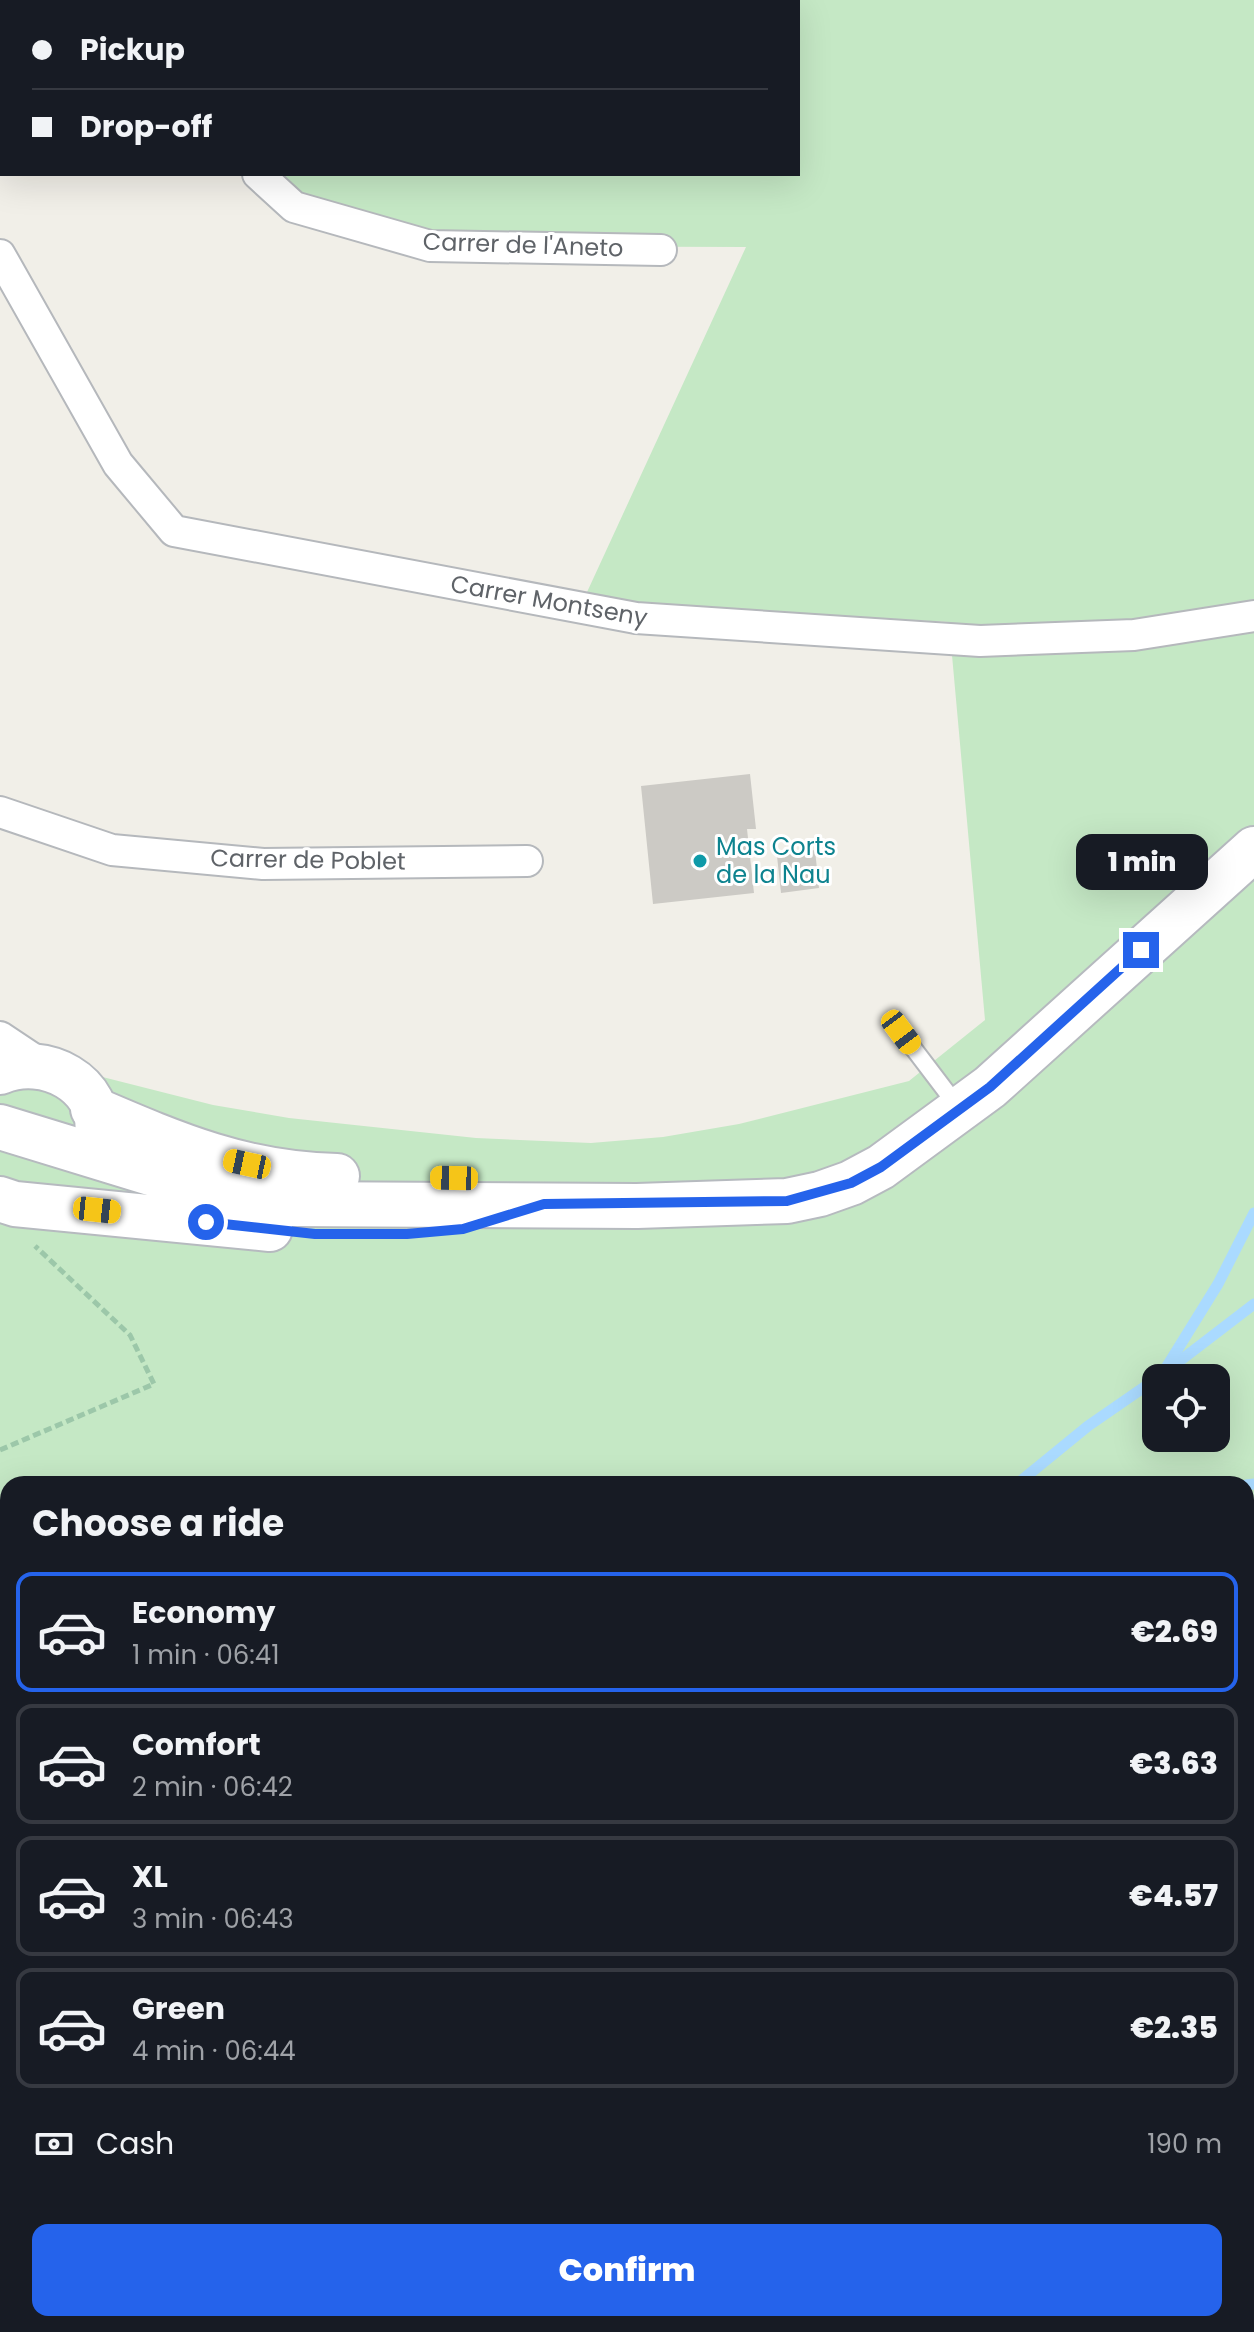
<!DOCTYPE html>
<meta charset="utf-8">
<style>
body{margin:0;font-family:Poppins,sans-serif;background:#242831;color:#f1f3f6;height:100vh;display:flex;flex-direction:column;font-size:30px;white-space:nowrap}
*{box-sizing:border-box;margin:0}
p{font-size:26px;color:#9ea1a6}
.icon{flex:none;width:44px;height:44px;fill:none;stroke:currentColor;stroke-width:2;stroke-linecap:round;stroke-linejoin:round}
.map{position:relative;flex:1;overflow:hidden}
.panel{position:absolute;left:0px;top:1476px;width:1254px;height:856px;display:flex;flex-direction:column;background:#171b24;border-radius:24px 24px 0 0;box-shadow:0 8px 32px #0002}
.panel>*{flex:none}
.guide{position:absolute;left:0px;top:0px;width:800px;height:176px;box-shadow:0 8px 32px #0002;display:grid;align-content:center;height:176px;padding:0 32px;background:#171b24}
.fabs{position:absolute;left:1142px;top:1364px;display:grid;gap:16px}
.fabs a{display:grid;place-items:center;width:88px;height:88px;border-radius:16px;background:#171b24;box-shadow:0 8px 32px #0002;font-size:40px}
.end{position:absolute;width:36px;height:36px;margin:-18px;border:10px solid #2563eb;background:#fff;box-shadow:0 0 0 4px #fff}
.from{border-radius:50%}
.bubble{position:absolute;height:56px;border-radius:16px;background:#171b24;box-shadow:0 8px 32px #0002;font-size:26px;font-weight:800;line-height:56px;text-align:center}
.car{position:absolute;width:24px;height:48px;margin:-24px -12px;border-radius:10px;box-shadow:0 0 6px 2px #0007;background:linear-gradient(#f5c518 24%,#345 0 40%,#f5c518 0 76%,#345 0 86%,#f5c518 0)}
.guide b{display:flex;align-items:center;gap:28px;height:76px;font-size:30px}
.guide b+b{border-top:2px solid #363941}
.guide i{width:20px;height:20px;background:#f1f3f6}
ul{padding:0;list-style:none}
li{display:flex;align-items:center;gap:24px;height:120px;margin:0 16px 12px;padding:0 16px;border:4px solid #363941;border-radius:16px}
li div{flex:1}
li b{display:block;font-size:30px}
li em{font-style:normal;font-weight:800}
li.on{border-color:#2563eb}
li>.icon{width:72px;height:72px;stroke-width:1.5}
h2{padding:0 32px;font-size:36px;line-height:96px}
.pay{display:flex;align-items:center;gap:20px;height:88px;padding:0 32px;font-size:30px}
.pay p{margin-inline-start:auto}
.action{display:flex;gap:16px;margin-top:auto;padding:16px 32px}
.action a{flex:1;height:92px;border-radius:16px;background:#2563eb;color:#fff;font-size:32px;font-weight:800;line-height:92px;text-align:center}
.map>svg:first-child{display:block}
.green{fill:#c5e8c5;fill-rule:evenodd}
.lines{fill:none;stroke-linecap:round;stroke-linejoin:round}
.stream{stroke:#aadaff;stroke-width:11}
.building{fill:#cccac5}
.lane-casing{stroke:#b5b8bc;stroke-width:20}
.street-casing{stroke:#b5b8bc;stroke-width:34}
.secondary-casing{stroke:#b6babf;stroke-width:48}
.path{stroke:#9cc7a9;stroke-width:5;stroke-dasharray:8 4;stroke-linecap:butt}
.lane{stroke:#fff;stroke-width:16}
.street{stroke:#fff;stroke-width:30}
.secondary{stroke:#fff;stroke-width:44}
.route{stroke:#2563eb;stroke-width:10}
.culture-dot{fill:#0f9aa8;stroke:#fff;stroke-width:3}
.labels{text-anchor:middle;stroke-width:6;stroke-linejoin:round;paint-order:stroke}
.street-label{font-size:24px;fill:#5f6368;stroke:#fff}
.culture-label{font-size:24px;fill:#0d838f;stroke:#fff;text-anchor:start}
</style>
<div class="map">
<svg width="1254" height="2332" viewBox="0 0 1254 2332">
<rect width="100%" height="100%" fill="#f1efe8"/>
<g class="green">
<path d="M144,0H1254V1790L1246,1791V1484H8V2005L0,2007V1051L213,1105L289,1118L476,1138L591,1143L663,1137L739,1124L909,1081L985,1020L949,622L582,603L746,247L430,246L294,207L258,174H798V2ZM1156,1378H1216V1438H1156Z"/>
<polygon points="8,2102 8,2324 1058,2324 1060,2332 0,2332 0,2104"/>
</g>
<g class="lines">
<g class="stream">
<polyline points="1168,1370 1254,1304"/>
<polyline points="1161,1376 1218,1284 1254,1213"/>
<polyline points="1017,1484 1088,1426 1156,1379"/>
<polyline points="1246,1485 1254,1484"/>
<polyline points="0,1733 8,1733"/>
<polyline points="0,2292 8,2292"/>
</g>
</g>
<g class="building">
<polygon points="750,774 756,829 747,829 754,893 653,904 641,786"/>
<polygon points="815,850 819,888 781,893 777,856"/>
</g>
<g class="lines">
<g class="lane-casing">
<polyline id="lane" points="901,1032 958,1107"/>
</g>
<g class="street-casing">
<g id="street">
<polyline points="144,0 145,2"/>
<polyline points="258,174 294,207 430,246 661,250"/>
<polyline points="0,255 118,464 174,531 636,618 980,641 1134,635 1254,616"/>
<polyline points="0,812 112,850 263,864 527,861"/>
<polyline points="0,1037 42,1065"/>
<polyline points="1246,1971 1254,1969"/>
<polyline points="0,2051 8,2049"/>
<polyline points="359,2332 368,2324"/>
<polyline points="1250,2332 1254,2325"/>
</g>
</g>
<g class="secondary-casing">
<g id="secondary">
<path d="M0,1072C44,1053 104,1083 97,1136"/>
<path d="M93,1109C177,1145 244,1174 337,1176"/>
<polyline points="0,1127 209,1191 288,1204 637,1206 787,1201 820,1194 851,1183 881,1167 990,1087 1254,849"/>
<polyline points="0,1199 15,1204 270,1229"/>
</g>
</g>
<polyline class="path" points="0,1450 154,1384 130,1335 35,1246"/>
<use href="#lane" class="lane"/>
<use href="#street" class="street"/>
<use href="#secondary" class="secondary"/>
</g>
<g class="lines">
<polyline class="route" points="206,1222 315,1234 407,1234 463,1229 544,1204 787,1201 851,1183 881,1167 990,1087 1141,950"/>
</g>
<circle class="culture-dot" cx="700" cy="861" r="8"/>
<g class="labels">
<g class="street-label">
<text transform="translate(523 245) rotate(2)" y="8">Carrer de l'Aneto</text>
<text transform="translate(549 601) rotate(10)" y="8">Carrer Montseny</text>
<text transform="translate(308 860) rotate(1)" y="8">Carrer de Poblet</text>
</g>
<g class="culture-label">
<text x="716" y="855">Mas Corts<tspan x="716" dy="28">de la Nau</tspan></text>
</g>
</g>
</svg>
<div class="fabs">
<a><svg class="icon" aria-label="locate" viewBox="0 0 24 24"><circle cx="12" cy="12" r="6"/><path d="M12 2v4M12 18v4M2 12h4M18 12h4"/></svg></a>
</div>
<i class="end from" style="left:206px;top:1222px"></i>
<i class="end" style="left:1141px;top:950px"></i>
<div class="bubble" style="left:1076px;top:834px;width:132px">1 min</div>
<i class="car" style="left:901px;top:1032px;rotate:143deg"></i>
<i class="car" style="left:247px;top:1164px;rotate:282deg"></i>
<i class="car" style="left:454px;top:1178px;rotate:271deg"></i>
<i class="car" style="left:97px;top:1210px;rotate:96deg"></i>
<div class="guide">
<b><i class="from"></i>Pickup</b>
<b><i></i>Drop-off</b>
</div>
<section class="panel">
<h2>Choose a ride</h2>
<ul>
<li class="on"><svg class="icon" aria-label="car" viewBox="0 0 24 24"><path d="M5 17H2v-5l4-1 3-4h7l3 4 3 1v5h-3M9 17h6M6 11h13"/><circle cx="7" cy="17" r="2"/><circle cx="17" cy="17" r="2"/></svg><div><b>Economy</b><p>1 min · 06:41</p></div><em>€2.69</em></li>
<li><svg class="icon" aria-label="car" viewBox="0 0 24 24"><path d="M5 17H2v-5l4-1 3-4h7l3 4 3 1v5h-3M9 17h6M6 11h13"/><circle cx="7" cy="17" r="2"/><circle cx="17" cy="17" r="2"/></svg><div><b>Comfort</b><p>2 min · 06:42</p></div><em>€3.63</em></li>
<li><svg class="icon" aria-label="car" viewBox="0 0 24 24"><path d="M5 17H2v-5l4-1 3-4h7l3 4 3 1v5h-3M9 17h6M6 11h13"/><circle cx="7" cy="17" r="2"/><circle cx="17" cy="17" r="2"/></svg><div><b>XL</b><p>3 min · 06:43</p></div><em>€4.57</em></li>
<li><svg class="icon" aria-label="car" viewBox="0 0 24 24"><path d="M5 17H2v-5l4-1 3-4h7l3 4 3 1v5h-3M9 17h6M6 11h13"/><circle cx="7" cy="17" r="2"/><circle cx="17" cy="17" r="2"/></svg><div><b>Green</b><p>4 min · 06:44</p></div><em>€2.35</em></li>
</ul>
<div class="pay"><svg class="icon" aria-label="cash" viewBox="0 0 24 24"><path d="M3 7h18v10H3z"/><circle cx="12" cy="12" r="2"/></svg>Cash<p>190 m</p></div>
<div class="action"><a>Confirm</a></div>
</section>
</div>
